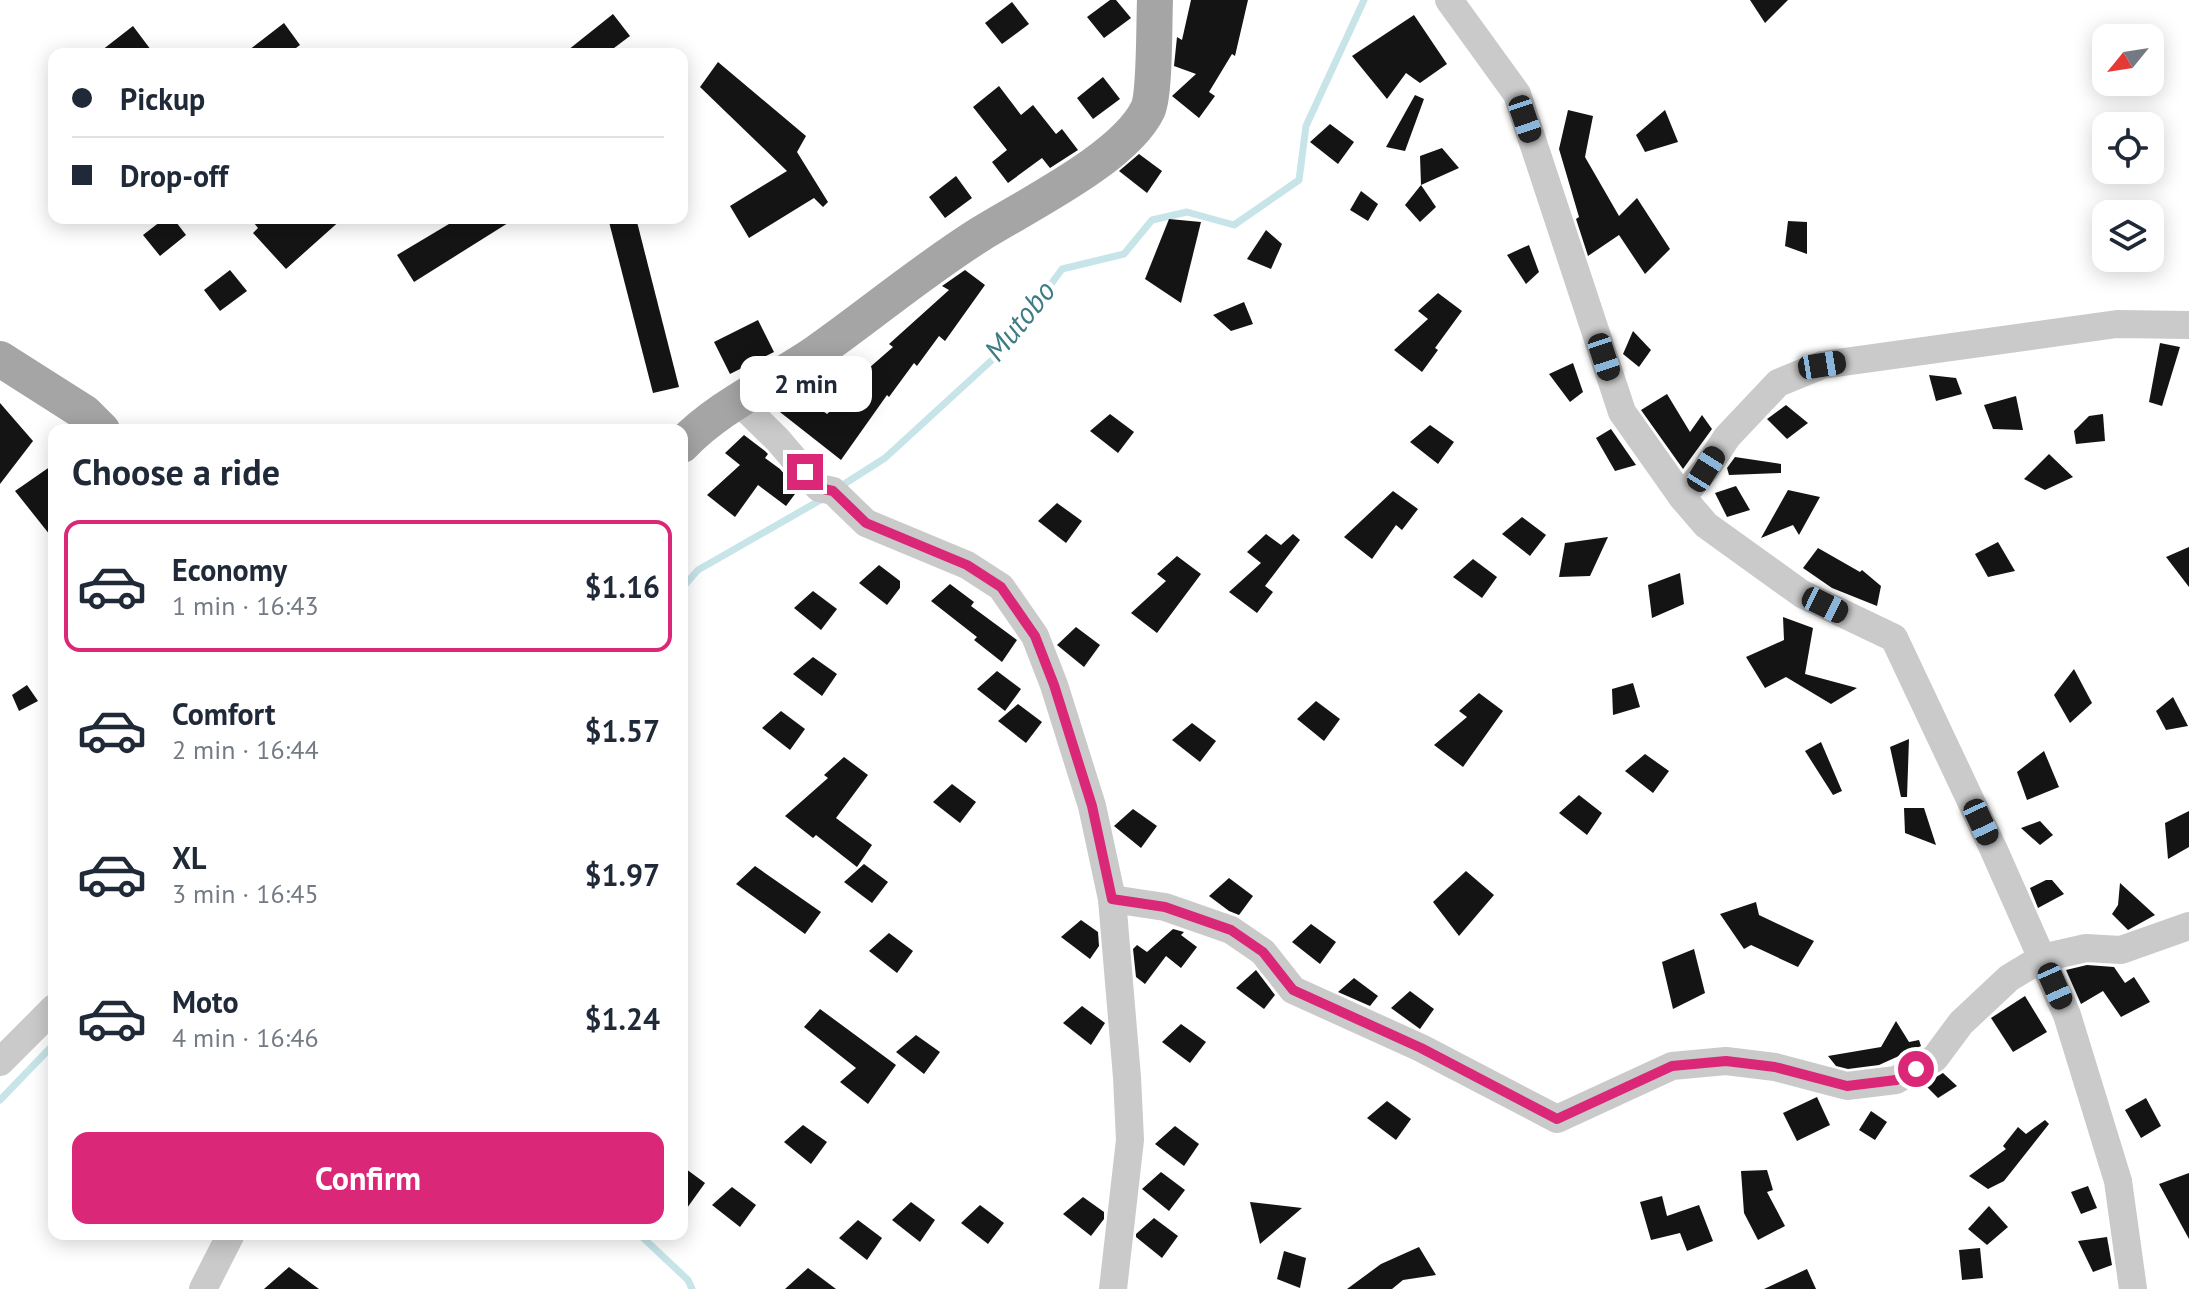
<!DOCTYPE html>
<meta charset="utf-8">
<style>
body{margin:0;font-family:"PT Sans",sans-serif;background:#f2f2f3;color:#1f2937;height:100vh;display:flex;flex-direction:column;font-size:30px;white-space:nowrap}
*{box-sizing:border-box;margin:0}
p{font-size:26px;color:#747a83}
.icon{flex:none;width:44px;height:44px;fill:none;stroke:currentColor;stroke-width:2;stroke-linecap:round;stroke-linejoin:round}
.map{position:relative;flex:1;overflow:hidden}
.panel{position:absolute;left:48px;top:424px;width:640px;height:816px;display:flex;flex-direction:column;background:#fff;border-radius:16px;box-shadow:0 4px 20px #0003}
.panel>*{flex:none}
.banner{position:absolute;left:48px;top:48px;width:640px;height:176px;border-radius:16px;box-shadow:0 4px 20px #0003;display:grid;align-content:center;height:176px;padding:0 24px;background:#fff}
.needle{width:52px;rotate:240deg}
.controls{position:absolute;left:2092px;top:24px;display:grid;gap:16px}
.controls a{display:grid;place-items:center;width:72px;height:72px;border-radius:16px;background:#fff;box-shadow:0 4px 20px #0003;font-size:40px}
.end{position:absolute;width:36px;height:36px;margin:-18px;border:10px solid #db2777;background:#fff;box-shadow:0 0 0 4px #fff}
.from{border-radius:50%}
.bubble{position:absolute;height:56px;border-radius:16px;background:#fff;box-shadow:0 4px 20px #0003;font-size:26px;font-weight:600;line-height:56px;text-align:center}
.car{position:absolute;width:24px;height:48px;margin:-24px -12px;border-radius:10px;box-shadow:0 0 6px 2px #0007;background:linear-gradient(#222 24%,#8ab4d8 0 40%,#222 0 76%,#8ab4d8 0 86%,#222 0)}
.banner b{display:flex;align-items:center;gap:28px;height:76px;font-size:30px}
.banner b+b{border-top:2px solid #e0e1e3}
.banner i{width:20px;height:20px;background:#1f2937}
ul{padding:0;list-style:none}
li{display:flex;align-items:center;gap:24px;height:132px;margin:0 16px 12px;padding:0 8px;border:4px solid transparent;border-radius:16px}
li div{flex:1}
li b{display:block;font-size:30px}
li em{font-style:normal;font-weight:600}
li.current{border-color:#db2777}
li>.icon{width:72px;height:72px;stroke-width:1.5}
h2{padding:0 24px;font-size:36px;line-height:96px}
.button{display:flex;gap:16px;margin-top:auto;padding:16px 24px}
.button a{flex:1;height:92px;border-radius:16px;background:#db2777;color:#fff;font-size:32px;font-weight:600;line-height:92px;text-align:center}
.map>svg:first-child{display:block}
.lines{fill:none;stroke-linecap:round;stroke-linejoin:round}
.stream{stroke:#c7e5e9;stroke-width:7}
.building{fill:#141414}
.minor{stroke:#cacaca;stroke-width:28}
.major{stroke:#a5a5a5;stroke-width:36}
.route{stroke:#db2777;stroke-width:10}
.labels{text-anchor:middle;stroke-width:8;stroke-linejoin:round;paint-order:stroke}
.water-label{font-size:30px;font-style:italic;fill:#3d7c84;stroke:#fff}
</style>
<div class="map">
<svg width="2189" height="1289" viewBox="0 0 2189 1289">
<rect width="100%" height="100%" fill="#fff"/>
<g class="lines">
<g class="stream">
<polyline points="838,488 885,458 992,360 1025,320 1062,269 1124,254 1152,220 1187,212 1234,225 1299,180 1306,126 1364,0"/>
<polyline points="682,588 698,570 824,498"/>
<polyline points="0,1100 54,1044"/>
<polyline points="639,1234 688,1280 692,1289"/>
</g>
</g>
<g class="building">
<polygon points="1110,0 1116,0 1131,18 1104,38 1087,17"/>
<polygon points="1191,0 1248,0 1235,56 1232,54 1209,92 1215,96 1199,118 1172,96 1196,74 1174,66 1177,37 1182,40"/>
<polygon points="1750,0 1788,0 1765,23"/>
<polygon points="1012,2 1029,24 1002,44 985,23"/>
<polygon points="613,14 630,36 606,54 563,54"/>
<polygon points="1414,15 1447,64 1420,83 1406,73 1387,99 1352,56"/>
<polygon points="284,23 300,45 288,54 244,54"/>
<polygon points="133,26 154,54 97,54"/>
<polygon points="718,62 806,136 797,152 828,202 823,207 814,198 749,238 730,206 787,171 700,87"/>
<polygon points="1103,77 1120,99 1093,119 1077,98"/>
<polygon points="999,86 1021,115 1033,105 1056,134 1062,129 1078,150 1050,168 1042,158 1008,183 992,162 1007,150 973,107"/>
<polygon points="1415,95 1424,99 1405,151 1386,147"/>
<polygon points="1568,110 1593,116 1585,157 1619,216 1637,198 1670,249 1645,274 1619,235 1588,256 1576,219 1579,217 1559,149"/>
<polygon points="1665,110 1678,142 1645,152 1636,135"/>
<polygon points="1330,124 1354,142 1338,164 1310,142"/>
<polygon points="1442,148 1459,168 1421,185 1420,156"/>
<polygon points="1139,154 1162,171 1147,193 1119,171"/>
<polygon points="956,176 972,198 945,218 929,197"/>
<polygon points="1421,185 1436,207 1420,222 1405,205"/>
<polygon points="1361,191 1378,204 1368,221 1350,210"/>
<polygon points="165,218 173,218 186,235 160,256 143,235"/>
<polygon points="250,218 343,218 286,269 253,233 258,228"/>
<polygon points="459,218 516,218 414,282 397,255"/>
<polygon points="608,218 636,218 679,387 653,393"/>
<polygon points="1169,219 1201,222 1181,303 1145,279"/>
<polygon points="1788,221 1807,222 1807,254 1785,246"/>
<polygon points="1266,230 1282,244 1271,269 1247,259"/>
<polygon points="1529,245 1539,272 1526,284 1507,255"/>
<polygon points="230,270 247,291 220,311 204,290"/>
<polygon points="965,270 985,285 945,341 939,336 917,366 914,363 889,397 887,395 841,460 771,405 795,391 827,414 867,380 861,375 893,347 889,344 949,290 942,286"/>
<polygon points="1438,293 1462,311 1435,348 1438,350 1422,372 1394,350 1428,319 1418,311"/>
<polygon points="1244,302 1253,324 1231,331 1213,315"/>
<polygon points="758,320 774,352 730,374 714,342"/>
<polygon points="1633,331 1651,350 1639,367 1623,354"/>
<polygon points="2160,343 2180,347 2162,406 2149,402"/>
<polygon points="1573,363 1583,392 1570,402 1549,374"/>
<polygon points="1929,375 1956,378 1962,394 1936,401"/>
<polygon points="1667,394 1690,432 1702,415 1712,429 1683,469 1641,410"/>
<polygon points="2016,396 2023,430 1993,429 1984,405"/>
<polygon points="0,403 33,441 0,484"/>
<polygon points="1786,405 1808,423 1787,439 1767,419"/>
<polygon points="1110,414 1134,432 1118,453 1090,431"/>
<polygon points="2103,414 2105,441 2076,444 2074,431 2089,416"/>
<polygon points="1430,425 1454,442 1438,464 1410,442"/>
<polygon points="1611,429 1636,465 1615,471 1596,438"/>
<polygon points="744,435 765,451 768,454 765,458 780,469 798,490 786,506 758,485 735,517 707,495 740,465 725,453"/>
<polygon points="2049,454 2073,477 2045,490 2024,479"/>
<polygon points="1735,457 1781,464 1781,473 1729,475 1727,468"/>
<polygon points="54,464 54,540 15,491"/>
<polygon points="1736,486 1750,510 1727,517 1715,493"/>
<polygon points="1788,490 1820,497 1799,535 1793,525 1761,538"/>
<polygon points="1393,491 1418,509 1402,530 1396,525 1372,559 1344,537"/>
<polygon points="1057,503 1082,521 1066,543 1038,521"/>
<polygon points="1522,517 1546,535 1530,556 1502,534"/>
<polygon points="1266,534 1281,545 1293,534 1300,540 1265,586 1273,592 1257,613 1229,592 1261,563 1247,552"/>
<polygon points="1608,537 1590,576 1559,577 1565,543"/>
<polygon points="1998,542 2015,571 1988,577 1975,554"/>
<polygon points="2189,547 2189,587 2166,557"/>
<polygon points="1818,548 1860,572 1862,570 1881,586 1877,606 1832,588 1803,568"/>
<polygon points="1177,556 1201,574 1157,633 1131,613 1166,581 1157,574"/>
<polygon points="1473,559 1497,577 1482,598 1453,577"/>
<polygon points="879,565 900,581 900,588 887,605 859,583"/>
<polygon points="1680,573 1684,604 1652,618 1648,585"/>
<polygon points="950,584 974,602 971,606 1017,640 1002,662 974,640 977,637 931,601"/>
<polygon points="813,591 837,609 821,630 794,608"/>
<polygon points="1783,617 1813,628 1805,674 1857,688 1831,704 1786,677 1765,688 1746,657 1784,640"/>
<polygon points="1076,627 1100,645 1084,667 1057,645"/>
<polygon points="813,657 837,674 822,696 793,674"/>
<polygon points="2074,669 2092,703 2070,723 2054,695"/>
<polygon points="997,671 1021,689 1005,711 977,689"/>
<polygon points="1633,683 1640,707 1613,715 1612,689"/>
<polygon points="27,685 38,701 19,711 12,695"/>
<polygon points="1479,693 1503,711 1463,767 1434,745 1467,717 1459,711"/>
<polygon points="2173,697 2188,726 2166,730 2156,711"/>
<polygon points="1316,701 1340,719 1324,741 1297,719"/>
<polygon points="1018,704 1042,722 1026,743 998,721"/>
<polygon points="781,711 805,729 790,750 762,728"/>
<polygon points="1192,723 1216,741 1200,762 1172,740"/>
<polygon points="1909,739 1907,797 1901,797 1890,747"/>
<polygon points="1821,742 1842,791 1833,795 1805,751"/>
<polygon points="2044,751 2059,787 2027,800 2017,772"/>
<polygon points="1645,754 1669,771 1653,793 1625,771"/>
<polygon points="844,757 868,775 836,818 872,845 857,867 816,835 813,838 785,816 828,778 824,775"/>
<polygon points="952,784 976,802 960,823 933,802"/>
<polygon points="1579,795 1602,813 1587,835 1559,813"/>
<polygon points="1904,808 1924,808 1936,845 1905,833"/>
<polygon points="1133,809 1157,826 1141,848 1114,826"/>
<polygon points="2189,811 2189,847 2168,859 2165,823"/>
<polygon points="2040,821 2053,835 2040,845 2021,828"/>
<polygon points="864,864 888,882 872,903 844,882"/>
<polygon points="755,866 821,912 805,934 736,884"/>
<polygon points="1466,871 1494,895 1459,936 1433,902"/>
<polygon points="1229,878 1253,896 1239,915 1229,911 1209,896"/>
<polygon points="2046,880 2052,880 2064,894 2038,908 2030,888"/>
<polygon points="2120,883 2155,915 2128,930 2112,914 2118,905"/>
<polygon points="1756,902 1759,915 1814,941 1798,967 1751,945 1744,949 1720,914"/>
<polygon points="1081,920 1098,932 1099,946 1090,959 1061,937"/>
<polygon points="1311,924 1336,942 1320,964 1292,942"/>
<polygon points="1173,929 1184,932 1181,935 1197,947 1181,968 1166,956 1145,984 1136,977 1133,949 1137,945 1147,952"/>
<polygon points="889,933 913,951 897,973 869,951"/>
<polygon points="1694,949 1705,993 1673,1009 1662,962"/>
<polygon points="2087,965 2114,967 2125,983 2134,977 2150,1002 2121,1017 2103,991 2081,1004 2066,970"/>
<polygon points="1256,970 1275,995 1264,1009 1236,988"/>
<polygon points="1354,978 1378,996 1370,1006 1338,992"/>
<polygon points="1410,991 1434,1009 1420,1029 1391,1008"/>
<polygon points="2025,996 2047,1032 2013,1052 1991,1018"/>
<polygon points="1082,1006 1105,1023 1091,1045 1063,1023"/>
<polygon points="820,1009 896,1065 868,1104 840,1082 856,1068 804,1027"/>
<polygon points="1896,1021 1909,1042 1919,1040 1921,1046 1879,1065 1848,1069 1836,1066 1828,1056 1881,1047"/>
<polygon points="1181,1024 1206,1042 1190,1063 1162,1042"/>
<polygon points="916,1035 940,1052 924,1074 896,1052"/>
<polygon points="1943,1073 1957,1086 1938,1098 1924,1084"/>
<polygon points="1817,1097 1830,1125 1797,1141 1783,1113"/>
<polygon points="2146,1098 2161,1126 2141,1138 2125,1110"/>
<polygon points="1387,1101 1411,1119 1396,1140 1367,1118"/>
<polygon points="1871,1111 1887,1122 1875,1140 1859,1130"/>
<polygon points="2045,1120 2049,1124 2004,1181 1988,1189 1969,1176 2006,1149 2003,1146 2018,1127 2026,1134"/>
<polygon points="803,1125 827,1142 811,1164 784,1142"/>
<polygon points="1175,1126 1199,1144 1184,1166 1155,1144"/>
<polygon points="682,1166 705,1183 682,1215"/>
<polygon points="1767,1170 1773,1190 1767,1192 1785,1226 1758,1240 1744,1213 1741,1171"/>
<polygon points="1161,1172 1185,1190 1169,1211 1142,1189"/>
<polygon points="2189,1173 2189,1239 2159,1184"/>
<polygon points="2088,1186 2097,1208 2081,1214 2071,1192"/>
<polygon points="732,1187 756,1205 740,1227 712,1205"/>
<polygon points="1662,1196 1667,1216 1699,1205 1713,1241 1687,1251 1680,1233 1651,1240 1640,1202"/>
<polygon points="1083,1197 1104,1212 1104,1219 1091,1236 1063,1214"/>
<polygon points="911,1202 935,1220 920,1242 892,1220"/>
<polygon points="1250,1202 1302,1208 1260,1244"/>
<polygon points="980,1205 1004,1223 988,1244 961,1223"/>
<polygon points="1989,1206 2008,1227 1987,1245 1968,1229"/>
<polygon points="1154,1218 1178,1236 1162,1258 1136,1237 1136,1234"/>
<polygon points="858,1220 882,1238 867,1260 839,1238"/>
<polygon points="2107,1237 2112,1265 2093,1272 2078,1241"/>
<polygon points="1419,1247 1436,1275 1403,1280 1392,1289 1347,1289 1381,1264"/>
<polygon points="1980,1248 1983,1278 1962,1280 1959,1250"/>
<polygon points="1284,1251 1306,1258 1300,1288 1277,1279"/>
<polygon points="289,1267 319,1289 264,1289"/>
<polygon points="808,1268 836,1289 785,1289"/>
<polygon points="1807,1269 1816,1289 1764,1289"/>
</g>
<g class="lines">
<g class="minor">
<polyline points="1449,0 1517,94 1622,412 1682,497 1706,525 1802,594 1894,638 1993,848 2067,1015 2118,1181 2133,1289"/>
<polyline points="738,401 777,439 819,488 833,491 866,523 967,565 1001,587 1035,636 1054,685 1092,806 1112,899 1127,1077 1130,1140 1113,1289"/>
<polyline points="1682,497 1706,469 1727,437 1778,383 1822,365 2117,324 2189,325"/>
<polyline points="1112,899 1165,907 1231,930 1263,952 1293,990 1421,1048 1557,1119 1672,1066 1726,1061 1775,1067 1847,1086 1896,1080 1935,1058 1961,1023 2009,978 2042,958 2086,948 2121,950 2189,926"/>
<polyline points="0,1062 54,1008"/>
<polyline points="203,1289 231,1234"/>
</g>
<g class="major">
<polyline points="0,359 85,413 102,430"/>
<path d="M682,445C719,406 772,383 817,352C871,314 922,271 979,235C1025,206 1125,158 1148,109C1155,93 1154,21 1155,0"/>
</g>
</g>
<g class="lines">
<polyline class="route" points="805,472 819,488 833,491 866,523 967,565 1001,587 1035,636 1054,685 1092,806 1112,899 1165,907 1231,930 1263,952 1293,990 1421,1048 1557,1119 1672,1066 1726,1061 1775,1067 1847,1086 1896,1080 1916,1069"/>
</g>
<g class="labels">
<g class="water-label">
<text transform="translate(1020 321) rotate(-51)" y="10">Mutobo</text>
</g>
</g>
</svg>
<div class="controls">
<a><svg class="needle" viewBox="-14 -14 28 28"><path d="M0-13l5 13h-10z" fill="#e53935"/><path d="M0 13l5-13h-10z" fill="#747a83"/></svg></a>
<a><svg class="icon" aria-label="locate" viewBox="0 0 24 24"><circle cx="12" cy="12" r="6"/><path d="M12 2v4M12 18v4M2 12h4M18 12h4"/></svg></a>
<a><svg class="icon" aria-label="layers" viewBox="0 0 24 24"><path d="M12 4l9 5-9 5-9-5zM3 14l9 5 9-5"/></svg></a>
</div>
<i class="end from" style="left:1916px;top:1069px"></i>
<i class="end" style="left:805px;top:472px"></i>
<div class="bubble" style="left:740px;top:356px;width:132px">2 min</div>
<i class="car" style="left:1525px;top:119px;rotate:161deg"></i>
<i class="car" style="left:1604px;top:357px;rotate:162deg"></i>
<i class="car" style="left:1822px;top:365px;rotate:81deg"></i>
<i class="car" style="left:1706px;top:469px;rotate:32deg"></i>
<i class="car" style="left:1825px;top:605px;rotate:116deg"></i>
<i class="car" style="left:1981px;top:822px;rotate:155deg"></i>
<i class="car" style="left:2055px;top:986px;rotate:156deg"></i>
<div class="banner">
<b><i class="from"></i>Pickup</b>
<b><i></i>Drop-off</b>
</div>
<section class="panel">
<h2>Choose a ride</h2>
<ul>
<li class="current"><svg class="icon" aria-label="car" viewBox="0 0 24 24"><path d="M5 17H2v-5l4-1 3-4h7l3 4 3 1v5h-3M9 17h6M6 11h13"/><circle cx="7" cy="17" r="2"/><circle cx="17" cy="17" r="2"/></svg><div><b>Economy</b><p>1 min · 16:43</p></div><em>$1.16</em></li>
<li><svg class="icon" aria-label="car" viewBox="0 0 24 24"><path d="M5 17H2v-5l4-1 3-4h7l3 4 3 1v5h-3M9 17h6M6 11h13"/><circle cx="7" cy="17" r="2"/><circle cx="17" cy="17" r="2"/></svg><div><b>Comfort</b><p>2 min · 16:44</p></div><em>$1.57</em></li>
<li><svg class="icon" aria-label="car" viewBox="0 0 24 24"><path d="M5 17H2v-5l4-1 3-4h7l3 4 3 1v5h-3M9 17h6M6 11h13"/><circle cx="7" cy="17" r="2"/><circle cx="17" cy="17" r="2"/></svg><div><b>XL</b><p>3 min · 16:45</p></div><em>$1.97</em></li>
<li><svg class="icon" aria-label="car" viewBox="0 0 24 24"><path d="M5 17H2v-5l4-1 3-4h7l3 4 3 1v5h-3M9 17h6M6 11h13"/><circle cx="7" cy="17" r="2"/><circle cx="17" cy="17" r="2"/></svg><div><b>Moto</b><p>4 min · 16:46</p></div><em>$1.24</em></li>
</ul>
<div class="button"><a>Confirm</a></div>
</section>
</div>
